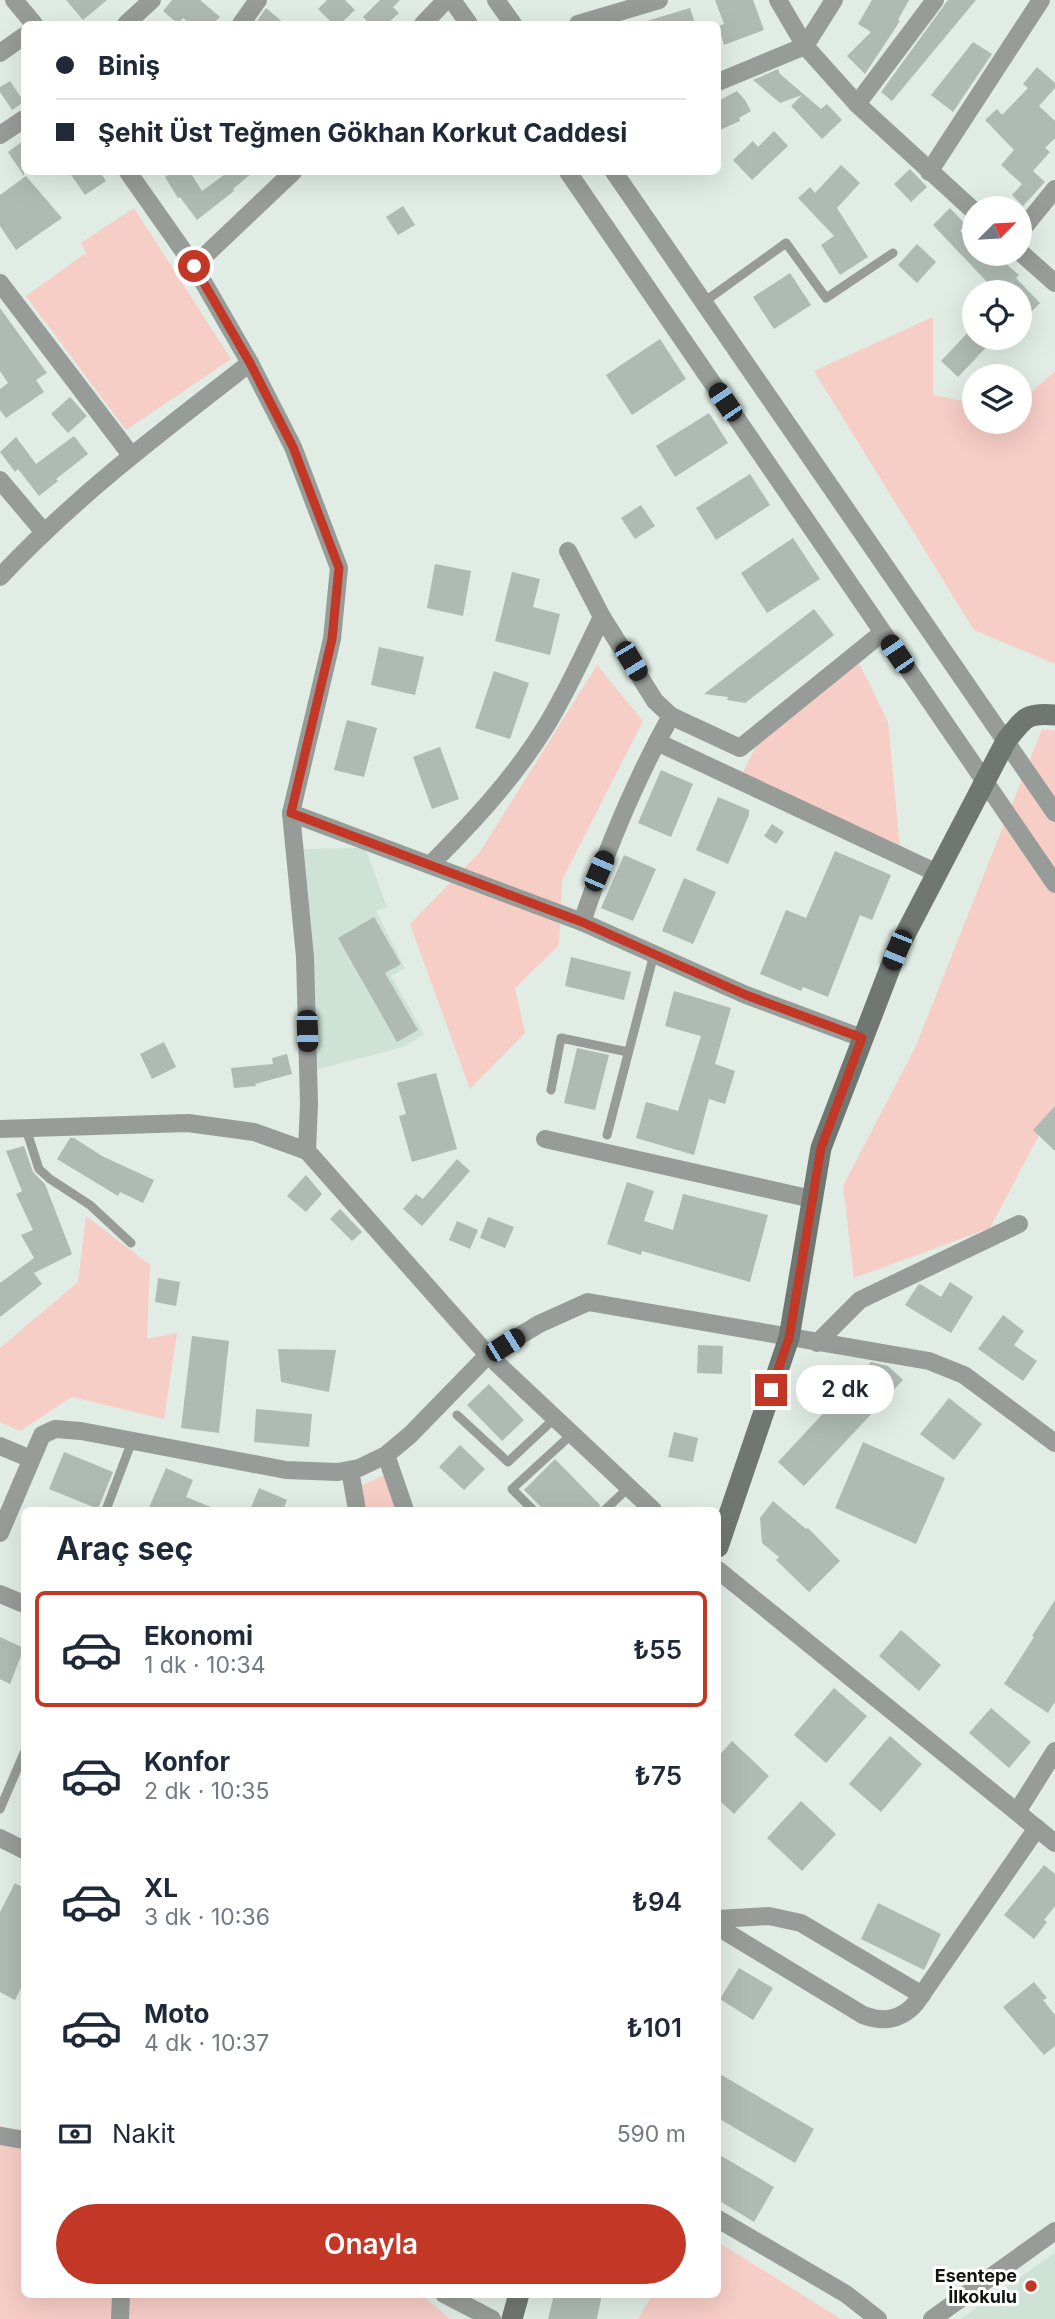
<!DOCTYPE html>
<html lang="tr">
<meta charset="utf-8">
<style>
body{margin:0;font-family:Inter,sans-serif;background:#f2f2f3;color:#1f2937;height:100vh;display:flex;flex-direction:column;font-size:26px;white-space:nowrap}
*{box-sizing:border-box;margin:0}
p{font-size:23px;color:#747a83}
.icon{flex:none;width:38px;height:38px;fill:none;stroke:currentColor;stroke-width:2;stroke-linecap:round;stroke-linejoin:round}
.map{position:relative;flex:1;overflow:hidden}
.side{position:absolute;left:21px;top:1507px;width:700px;height:791px;display:flex;flex-direction:column;background:#fff;border-radius:10px;box-shadow:0 7px 28px #0002}
.side>*{flex:none}
.hud{position:absolute;left:21px;top:21px;width:700px;height:154px;border-radius:10px;box-shadow:0 7px 28px #0002;display:grid;align-content:center;height:154px;padding:0 35px;background:#fff}
.needle{width:46px;rotate:66deg}
.tools{position:absolute;left:962px;top:196px;display:grid;gap:14px}
.tools a{display:grid;place-items:center;width:70px;height:70px;border-radius:50%;background:#fff;box-shadow:0 7px 28px #0002;font-size:35px}
.end{position:absolute;width:32px;height:32px;margin:-16px;border:9px solid #c33726;background:#fff;box-shadow:0 0 0 4px #fff}
.from{border-radius:50%}
.bubble{position:absolute;height:49px;border-radius:24px;background:#fff;box-shadow:0 7px 28px #0002;font-size:23px;font-weight:600;line-height:49px;text-align:center}
.car{position:absolute;width:21px;height:42px;margin:-21px -10px;border-radius:9px;box-shadow:0 0 5px 2px #0007;background:linear-gradient(#222 24%,#8ab4d8 0 40%,#222 0 76%,#8ab4d8 0 86%,#222 0)}
.hud b{display:flex;align-items:center;gap:24px;height:66px;font-size:26px}
.hud b+b{border-top:2px solid #e0e1e3}
.hud i{width:18px;height:18px;background:#1f2937}
ul{padding:0;list-style:none}
li{display:flex;align-items:center;gap:21px;height:116px;margin:0 14px 10px;padding:0 21px;border:4px solid transparent;border-radius:10px}
li div{flex:1}
li b{display:block;font-size:26px}
li em{font-style:normal;font-weight:600}
li.current{border-color:#c33726}
li>.icon{width:63px;height:63px;stroke-width:1.5}
h2{padding:0 35px;font-size:32px;line-height:84px}
.pay{display:flex;align-items:center;gap:18px;height:77px;padding:0 35px;font-size:26px}
.pay p{margin-inline-start:auto}
.primary-button{display:flex;gap:14px;margin-top:auto;padding:14px 35px}
.primary-button a{flex:1;height:80px;border-radius:42px;background:#c33726;color:#fff;font-size:28px;font-weight:600;line-height:80px;text-align:center}
.map>svg:first-child{display:block}
.built{fill:#cfe2d6}
.green{fill:#f6cec6}
.building{fill:#afbab3}
.lines{fill:none;stroke-linecap:round;stroke-linejoin:round}
.lane{stroke:#979c98;stroke-width:9}
.street{stroke:#979c98;stroke-width:18}
.secondary{stroke:#707772;stroke-width:21}
.route{stroke:#c33726;stroke-width:9}
.poi-dot{fill:#c33726;stroke:#fff;stroke-width:2.5}
.labels{text-anchor:middle;stroke-width:6;stroke-linejoin:round;paint-order:stroke}
.poi-label{font-size:18px;font-weight:bold;fill:#111512;stroke:#fff;text-anchor:end}
</style>
<div class="map">
<svg width="1055" height="2319" viewBox="0 0 1055 2319">
<rect width="100%" height="100%" fill="#e0ece4"/>
<g class="built">
<polygon points="365,848 387,907 376,911 405,968 391,976 424,1034 403,1047 315,1070 301,849"/>
<polygon points="1055,2253 1055,2319 960,2319"/>
</g>
<g class="green">
<polygon points="134,208 231,359 126,430 26,296 86,253 81,243"/>
<polygon points="933,317 933,395 975,403 975,422 1020,422 1020,402 1055,371 1055,664 974,630 814,371"/>
<polygon points="859,663 888,722 900,847 741,776 762,734"/>
<polygon points="597,665 643,721 562,880 559,945 515,988 525,1033 470,1089 410,924 480,852"/>
<polygon points="1042,729 1055,731 1055,1105 990,1228 854,1278 843,1186 915,1048"/>
<polygon points="86,1216 150,1265 147,1339 177,1333 164,1419 72,1397 20,1431 0,1422 0,1348 78,1282"/>
<polygon points="387,1474 399,1510 365,1510 362,1485"/>
<polygon points="0,2126 24,2132 24,2294 421,2294 450,2319 0,2319"/>
<polygon points="718,2242 841,2319 638,2319 653,2294 718,2294"/>
</g>
<g class="building">
<polygon points="66,0 107,0 83,20"/>
<polygon points="172,0 200,0 220,17 213,24 190,24 183,18 178,24 163,11"/>
<polygon points="327,0 345,0 355,10 340,24 333,24 318,9"/>
<polygon points="380,0 400,0 393,7 399,13 387,24 370,24 363,17"/>
<polygon points="715,0 753,0 764,30 724,45 718,26 724,24"/>
<polygon points="872,0 909,0 898,20 900,21 865,74 847,56 871,32 858,24"/>
<polygon points="948,0 976,0 892,101 881,92"/>
<polygon points="266,8 285,24 255,24"/>
<polygon points="690,8 695,24 648,24 647,21"/>
<polygon points="973,42 992,54 953,112 931,95"/>
<polygon points="1037,67 1055,83 1055,88 1039,106 1055,121 1055,138 1045,148 1050,152 1033,171 1045,182 1023,206 1012,195 1022,184 1001,165 1014,150 985,120 997,109 1002,115 1028,88 1023,84"/>
<polygon points="778,69 780,74 821,109 827,104 842,120 822,139 791,106 802,95 780,103 753,80"/>
<polygon points="10,81 24,102 12,110 0,92 0,87"/>
<polygon points="737,91 745,100 751,111 739,118 740,121 718,131 718,101"/>
<polygon points="774,131 788,146 752,180 733,160 753,141 758,147"/>
<polygon points="24,140 24,176 8,152"/>
<polygon points="841,165 860,183 837,208 868,257 840,275 821,245 834,236 798,198 810,187 815,193"/>
<polygon points="910,169 927,187 911,202 894,184"/>
<polygon points="69,172 100,172 106,181 85,195"/>
<polygon points="173,172 190,172 202,191 228,172 253,172 233,189 234,191 197,220 180,197 178,198 165,177"/>
<polygon points="26,176 62,218 16,250 0,226 0,195"/>
<polygon points="403,206 415,225 398,235 386,217"/>
<polygon points="950,208 966,225 960,231 975,241 975,254 993,254 1004,262 1019,275 1016,278 1040,303 1020,323 1020,292 981,292 989,284 933,225"/>
<polygon points="917,244 936,262 917,283 898,265"/>
<polygon points="790,273 811,305 774,329 753,297"/>
<polygon points="0,308 47,373 36,380 44,392 6,418 0,410 0,389 8,383 0,371"/>
<polygon points="975,325 975,338 995,338 958,377 941,361"/>
<polygon points="660,339 686,379 632,415 606,375"/>
<polygon points="70,397 87,416 68,433 51,414"/>
<polygon points="709,413 728,443 675,477 656,446"/>
<polygon points="74,436 88,454 56,479 58,481 39,496 18,469 15,472 0,452 16,437 36,464"/>
<polygon points="750,474 770,505 716,540 696,508"/>
<polygon points="641,505 655,526 635,539 621,518"/>
<polygon points="793,538 820,579 767,613 741,573"/>
<polygon points="435,564 471,571 463,616 427,608"/>
<polygon points="512,572 540,579 533,607 560,614 550,655 495,641"/>
<polygon points="814,609 834,635 745,703 727,700 728,697 704,694"/>
<polygon points="379,647 424,657 415,695 371,685"/>
<polygon points="494,671 529,683 510,739 475,728"/>
<polygon points="347,720 377,728 364,777 334,770"/>
<polygon points="440,747 459,799 432,809 413,757"/>
<polygon points="661,770 693,784 671,837 638,823"/>
<polygon points="718,797 749,810 749,815 728,864 696,850"/>
<polygon points="772,824 784,832 776,844 764,836"/>
<polygon points="835,851 891,875 872,920 860,915 828,997 803,987 801,991 760,974 786,910 806,918"/>
<polygon points="624,855 656,869 633,921 601,908"/>
<polygon points="684,878 716,892 693,944 662,931"/>
<polygon points="374,917 401,964 385,973 418,1030 397,1042 338,938"/>
<polygon points="571,957 631,972 624,1000 565,986"/>
<polygon points="674,991 731,1008 715,1064 735,1071 725,1104 709,1099 694,1155 636,1138 646,1102 678,1111 701,1036 665,1026"/>
<polygon points="164,1042 176,1067 152,1079 140,1054"/>
<polygon points="577,1048 609,1055 595,1110 564,1103"/>
<polygon points="287,1054 292,1074 255,1084 256,1086 234,1088 231,1068 273,1064 272,1058"/>
<polygon points="436,1073 457,1149 412,1162 399,1116 406,1114 397,1083"/>
<polygon points="1055,1106 1055,1151 1033,1130"/>
<polygon points="70,1138 74,1138 102,1156 154,1180 143,1203 120,1192 118,1196 57,1159"/>
<polygon points="24,1146 33,1172 45,1184 72,1254 34,1273 42,1284 0,1317 0,1283 34,1258 21,1235 33,1230 16,1194 22,1191 6,1151"/>
<polygon points="457,1159 470,1171 422,1226 403,1209 416,1194 423,1199"/>
<polygon points="306,1175 322,1194 306,1212 287,1196"/>
<polygon points="627,1182 654,1191 644,1221 673,1230 683,1194 768,1215 750,1282 642,1251 641,1255 607,1244"/>
<polygon points="340,1209 362,1232 352,1241 330,1219"/>
<polygon points="488,1217 514,1227 505,1248 480,1238"/>
<polygon points="457,1221 478,1230 470,1249 449,1240"/>
<polygon points="158,1278 180,1282 176,1306 155,1302"/>
<polygon points="950,1282 973,1297 951,1333 905,1305 918,1285 920,1284 941,1297"/>
<polygon points="1003,1315 1024,1331 1014,1345 1037,1361 1023,1381 978,1349"/>
<polygon points="192,1336 229,1341 219,1433 181,1428"/>
<polygon points="698,1345 723,1346 722,1374 697,1373"/>
<polygon points="278,1349 336,1350 329,1392 281,1382"/>
<polygon points="871,1362 888,1366 903,1380 804,1486 778,1462"/>
<polygon points="489,1384 524,1420 502,1441 467,1405"/>
<polygon points="949,1398 982,1424 954,1460 920,1434"/>
<polygon points="256,1409 312,1414 309,1447 254,1442"/>
<polygon points="674,1432 698,1438 693,1462 668,1457"/>
<polygon points="863,1442 945,1478 916,1544 835,1508"/>
<polygon points="460,1445 485,1469 464,1490 439,1467"/>
<polygon points="64,1452 113,1472 98,1509 49,1489"/>
<polygon points="555,1459 600,1505 598,1510 544,1510 524,1490"/>
<polygon points="166,1468 193,1480 186,1497 218,1510 148,1510"/>
<polygon points="259,1488 287,1500 283,1510 250,1510"/>
<polygon points="773,1501 806,1529 808,1528 840,1561 809,1592 776,1560 779,1557 762,1543 760,1518"/>
<polygon points="1055,1600 1055,1702 1048,1713 1004,1684 1034,1637 1032,1636"/>
<polygon points="901,1630 941,1665 919,1691 879,1656"/>
<polygon points="0,1637 24,1648 10,1684 0,1679"/>
<polygon points="834,1688 867,1716 826,1763 794,1735"/>
<polygon points="991,1708 1031,1742 1009,1768 969,1733"/>
<polygon points="890,1736 922,1764 881,1812 849,1784"/>
<polygon points="732,1741 769,1776 734,1814 718,1799 718,1757"/>
<polygon points="801,1801 836,1834 802,1871 767,1838"/>
<polygon points="1044,1865 1055,1874 1055,1906 1044,1920 1047,1922 1034,1939 1004,1915"/>
<polygon points="15,1883 24,1888 24,1982 15,2000 0,1992 0,1912"/>
<polygon points="878,1903 941,1934 924,1970 861,1939"/>
<polygon points="739,1968 773,1988 753,2020 720,1999"/>
<polygon points="1034,1982 1047,1998 1043,2000 1055,2015 1055,2046 1044,2055 1003,2007"/>
<polygon points="718,2073 814,2129 795,2163 718,2118"/>
<polygon points="718,2154 774,2187 754,2222 718,2200"/>
<polygon points="554,2294 602,2294 597,2319 548,2319"/>
</g>
<g class="lines">
<g class="lane">
<polyline points="704,302 786,243 826,298 893,253"/>
<polyline points="551,1090 561,1038 628,1052"/>
<polyline points="26,1129 39,1169 50,1179 90,1205 131,1243"/>
<polyline points="607,1135 654,954"/>
<polyline points="457,1415 508,1462 555,1418"/>
<polyline points="106,1510 132,1441"/>
<polyline points="533,1510 512,1489 572,1434"/>
<polyline points="605,1510 629,1487"/>
<polyline points="0,1809 24,1753"/>
</g>
<g class="street">
<polyline points="14,0 34,24"/>
<polyline points="452,0 469,24"/>
<polyline points="496,0 513,24"/>
<polyline points="778,0 805,46 857,104 975,212"/>
<polyline points="126,24 152,0"/>
<polyline points="241,24 258,0"/>
<polyline points="423,24 446,0"/>
<polyline points="578,24 659,0"/>
<polyline points="0,53 24,36"/>
<polyline points="718,82 805,46 834,0"/>
<polyline points="857,104 935,0"/>
<polyline points="0,135 24,119"/>
<polyline points="128,172 194,266 250,363 293,447 339,568 332,639 291,813 305,957 309,1104 307,1151"/>
<polyline points="568,172 1055,884"/>
<polyline points="614,172 1055,813"/>
<polyline points="929,172 1041,0"/>
<polyline points="1020,232 1055,189"/>
<polyline points="1020,252 1055,283"/>
<polyline points="194,266 293,172"/>
<polyline points="0,283 131,455"/>
<polyline points="0,480 43,531"/>
<polyline points="568,551 602,617 655,701 671,716 740,748 882,633"/>
<path d="M0,577C76,496 162,431 250,363"/>
<path d="M671,716C634,782 606,851 582,922L746,995L862,1038"/>
<polyline points="657,742 937,873"/>
<polyline points="291,813 582,922"/>
<path d="M430,865C473,822 514,778 546,726C567,692 584,653 602,617"/>
<polyline points="0,1129 188,1123 254,1132 307,1151 488,1355 653,1510"/>
<polyline points="545,1139 812,1199"/>
<polyline points="817,1343 860,1300 1019,1224"/>
<polyline points="0,1446 31,1459"/>
<polyline points="386,1455 405,1510"/>
<polyline points="350,1470 357,1510"/>
<polyline points="0,1533 42,1435 55,1429 81,1431 286,1470 338,1472 359,1468 386,1455 410,1435 488,1355 539,1324 588,1302 929,1361 964,1375 1055,1443"/>
<polyline points="718,1570 1055,1843"/>
<polyline points="0,1594 24,1604"/>
<polyline points="1017,1812 1055,1751"/>
<polyline points="0,1838 24,1850"/>
<polyline points="718,1919 769,1916 801,1923 922,1995"/>
<path d="M718,1927L863,2015C884,2023 901,2020 916,2003L1037,1828"/>
<polyline points="0,2136 24,2140"/>
<polyline points="718,2219 846,2294 878,2319"/>
<polyline points="444,2294 492,2319"/>
<polyline points="120,2319 121,2294"/>
<polyline points="932,2319 1055,2231"/>
</g>
<g class="secondary">
<path d="M718,1547L789,1338L821,1148L897,950L1006,741C1024,719 1025,712 1055,715"/>
<polyline points="512,2319 519,2294"/>
</g>
</g>
<g class="lines">
<polyline class="route" points="194,266 250,363 293,447 339,568 332,639 291,813 582,922 746,995 862,1038 821,1148 789,1338 771,1390"/>
</g>
<circle class="poi-dot" cx="1031" cy="2286" r="7"/>
<g class="labels">
<g class="poi-label">
<text x="1017" y="2282">Esentepe<tspan x="1017" dy="21">İlkokulu</tspan></text>
</g>
</g>
</svg>
<div class="tools">
<a><svg class="needle" viewBox="-14 -14 28 28"><path d="M0-13l5 13h-10z" fill="#e53935"/><path d="M0 13l5-13h-10z" fill="#747a83"/></svg></a>
<a><svg class="icon" aria-label="locate" viewBox="0 0 24 24"><circle cx="12" cy="12" r="6"/><path d="M12 2v4M12 18v4M2 12h4M18 12h4"/></svg></a>
<a><svg class="icon" aria-label="layers" viewBox="0 0 24 24"><path d="M12 4l9 5-9 5-9-5zM3 14l9 5 9-5"/></svg></a>
</div>
<i class="end from" style="left:194px;top:266px"></i>
<i class="end" style="left:771px;top:1390px"></i>
<div class="bubble" style="left:796px;top:1365px;width:98px">2 dk</div>
<i class="car" style="left:725px;top:402px;rotate:326deg"></i>
<i class="car" style="left:897px;top:654px;rotate:326deg"></i>
<i class="car" style="left:631px;top:661px;rotate:149deg"></i>
<i class="car" style="left:599px;top:871px;rotate:23deg"></i>
<i class="car" style="left:897px;top:950px;rotate:202deg"></i>
<i class="car" style="left:307px;top:1031px;rotate:178deg"></i>
<i class="car" style="left:505px;top:1345px;rotate:58deg"></i>
<div class="hud">
<b><i class="from"></i>Biniş</b>
<b><i></i>Şehit Üst Teğmen Gökhan Korkut Caddesi</b>
</div>
<section class="side">
<h2>Araç seç</h2>
<ul>
<li class="current"><svg class="icon" aria-label="car" viewBox="0 0 24 24"><path d="M5 17H2v-5l4-1 3-4h7l3 4 3 1v5h-3M9 17h6M6 11h13"/><circle cx="7" cy="17" r="2"/><circle cx="17" cy="17" r="2"/></svg><div><b>Ekonomi</b><p>1 dk · 10:34</p></div><em>₺55</em></li>
<li><svg class="icon" aria-label="car" viewBox="0 0 24 24"><path d="M5 17H2v-5l4-1 3-4h7l3 4 3 1v5h-3M9 17h6M6 11h13"/><circle cx="7" cy="17" r="2"/><circle cx="17" cy="17" r="2"/></svg><div><b>Konfor</b><p>2 dk · 10:35</p></div><em>₺75</em></li>
<li><svg class="icon" aria-label="car" viewBox="0 0 24 24"><path d="M5 17H2v-5l4-1 3-4h7l3 4 3 1v5h-3M9 17h6M6 11h13"/><circle cx="7" cy="17" r="2"/><circle cx="17" cy="17" r="2"/></svg><div><b>XL</b><p>3 dk · 10:36</p></div><em>₺94</em></li>
<li><svg class="icon" aria-label="car" viewBox="0 0 24 24"><path d="M5 17H2v-5l4-1 3-4h7l3 4 3 1v5h-3M9 17h6M6 11h13"/><circle cx="7" cy="17" r="2"/><circle cx="17" cy="17" r="2"/></svg><div><b>Moto</b><p>4 dk · 10:37</p></div><em>₺101</em></li>
</ul>
<div class="pay"><svg class="icon" aria-label="cash" viewBox="0 0 24 24"><path d="M3 7h18v10H3z"/><circle cx="12" cy="12" r="2"/></svg>Nakit<p>590 m</p></div>
<div class="primary-button"><a>Onayla</a></div>
</section>
</div>
